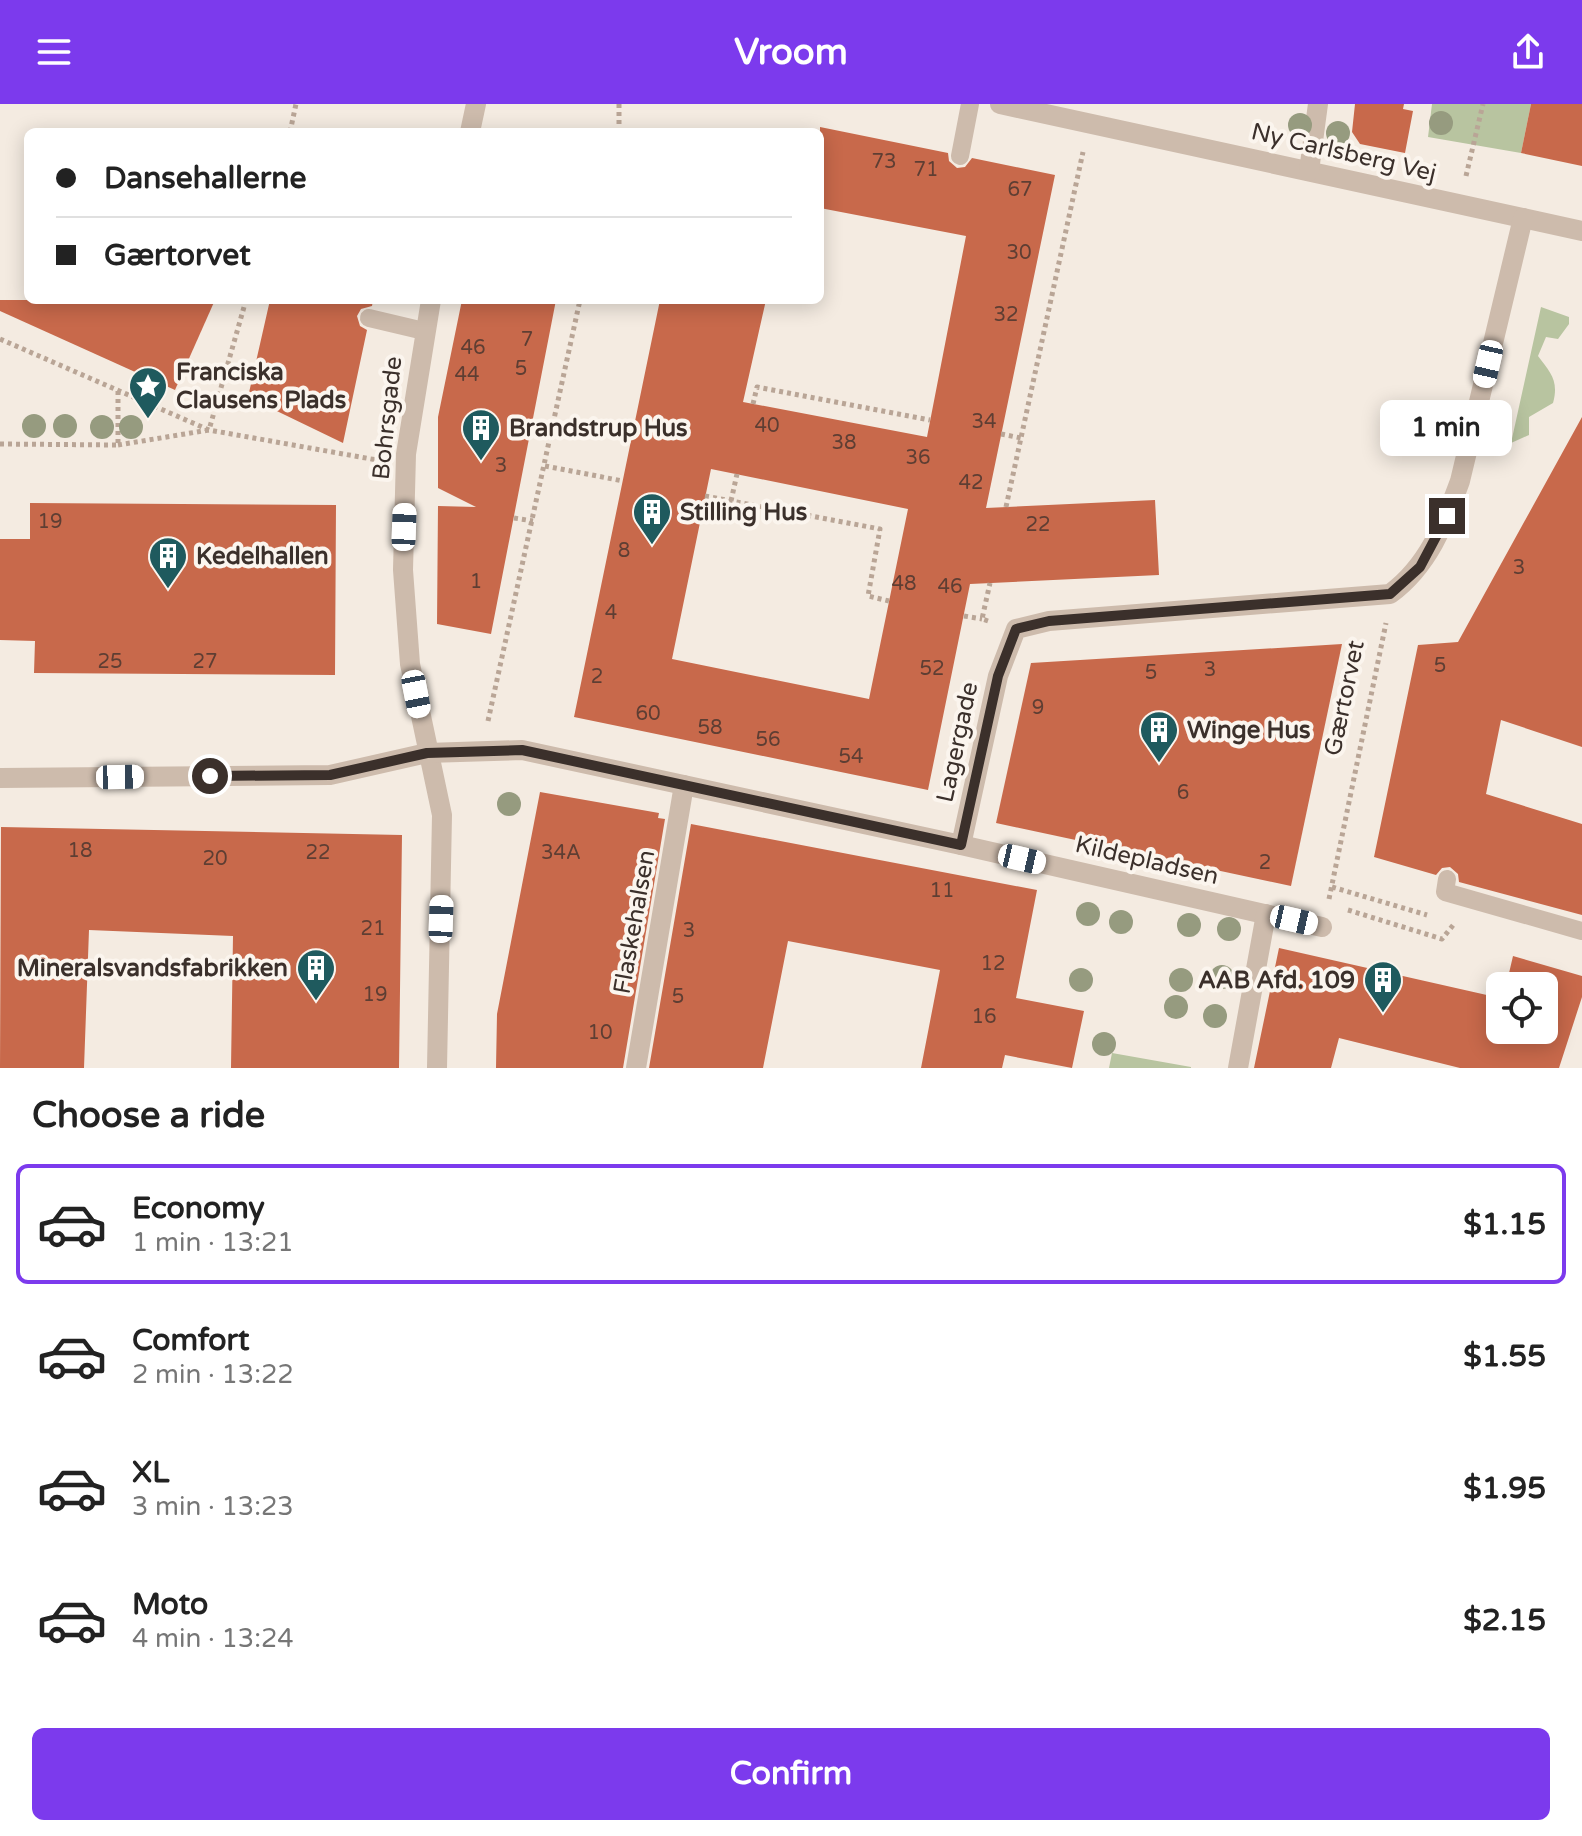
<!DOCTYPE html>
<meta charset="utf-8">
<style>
body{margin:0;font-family:"Varela Round",sans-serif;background:#f6f6f6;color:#222;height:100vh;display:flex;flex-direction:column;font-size:30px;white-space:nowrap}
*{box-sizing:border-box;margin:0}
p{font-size:26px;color:#767676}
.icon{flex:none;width:44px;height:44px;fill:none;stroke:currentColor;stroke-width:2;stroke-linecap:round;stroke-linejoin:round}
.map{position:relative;height:964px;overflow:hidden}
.sheet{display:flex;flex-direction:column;background:#fff;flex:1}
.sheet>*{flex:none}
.hud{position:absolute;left:24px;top:24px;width:800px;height:176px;border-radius:12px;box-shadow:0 4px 20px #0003;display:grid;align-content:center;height:176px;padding:0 32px;background:#fff}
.buttons{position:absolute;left:1486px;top:868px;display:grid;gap:16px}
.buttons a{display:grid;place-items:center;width:72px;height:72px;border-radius:12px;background:#fff;box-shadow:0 4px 20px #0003;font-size:40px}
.end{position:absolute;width:36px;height:36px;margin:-18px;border:10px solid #3b302b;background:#fff;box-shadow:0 0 0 4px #fff}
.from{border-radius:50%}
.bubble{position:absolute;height:56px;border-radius:12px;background:#fff;box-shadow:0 4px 20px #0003;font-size:26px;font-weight:700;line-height:56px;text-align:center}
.car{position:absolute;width:24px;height:48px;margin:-24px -12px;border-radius:10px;box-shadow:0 0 6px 2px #0007;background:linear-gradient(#fff 24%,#345 0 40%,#fff 0 76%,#345 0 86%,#fff 0)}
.hud b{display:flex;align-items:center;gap:28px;height:76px;font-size:30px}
.hud b+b{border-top:2px solid #e0e0e0}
.hud i{width:20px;height:20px;background:#222}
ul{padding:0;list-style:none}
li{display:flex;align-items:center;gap:24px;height:120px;margin:0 16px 12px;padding:0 16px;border:4px solid transparent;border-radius:12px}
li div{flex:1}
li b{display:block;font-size:30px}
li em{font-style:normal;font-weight:700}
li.active{border-color:#7c3aed}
li>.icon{width:72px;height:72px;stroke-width:1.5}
h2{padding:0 32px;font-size:36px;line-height:96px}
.button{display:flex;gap:16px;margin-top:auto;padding:16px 32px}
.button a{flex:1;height:92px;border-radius:12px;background:#7c3aed;color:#fff;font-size:32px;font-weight:700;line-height:92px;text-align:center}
header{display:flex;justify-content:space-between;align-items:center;height:104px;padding:0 32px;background:#7c3aed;color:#fff;font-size:36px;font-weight:700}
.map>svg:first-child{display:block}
.green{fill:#b8c4a0}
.building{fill:#c8694b;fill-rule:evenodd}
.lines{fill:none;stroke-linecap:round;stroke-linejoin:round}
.path{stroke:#b9a596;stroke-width:5;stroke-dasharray:4 4;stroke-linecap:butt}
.service{stroke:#cdbbac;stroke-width:18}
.pedestrian{stroke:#cdbbac;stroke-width:20}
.minor{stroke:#cdbbac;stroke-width:20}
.tree{fill:#969b7f}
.route{stroke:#3b302b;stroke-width:10}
.labels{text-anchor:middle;stroke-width:8;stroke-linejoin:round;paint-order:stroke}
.number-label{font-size:20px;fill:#5e3e33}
.street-label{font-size:24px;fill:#3b302b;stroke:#fbf5ee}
.poi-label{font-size:24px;font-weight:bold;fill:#3b302b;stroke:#fbf5ee;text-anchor:start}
</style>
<header><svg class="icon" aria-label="menu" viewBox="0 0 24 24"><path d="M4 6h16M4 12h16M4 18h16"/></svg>Vroom<svg class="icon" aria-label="share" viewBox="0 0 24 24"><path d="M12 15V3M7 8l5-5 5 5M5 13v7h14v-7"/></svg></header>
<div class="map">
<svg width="1582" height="964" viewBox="0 0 1582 964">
<rect width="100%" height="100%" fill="#f4ebe1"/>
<g class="green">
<polygon points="1432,0 1531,0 1521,49 1428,33"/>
<path d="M1541,203L1569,213V220L1558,235L1546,233L1538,252C1551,269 1559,277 1553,299L1529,313V331L1511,339Z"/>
<polygon points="1112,949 1191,963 1191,964 1109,964"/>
</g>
<g class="building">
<polygon points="1355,0 1404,0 1403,5 1413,7 1405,49 1360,40 1352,28"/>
<polygon points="1531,0 1582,0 1582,62 1521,49"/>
<path d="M820,23L948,49L949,57L957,64L965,63L972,54L1055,71L986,404L1155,396L1159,471L970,480L928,686L574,613L660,196H766L743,298L927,333L966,132L820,104ZM711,365L908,405L869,595L672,555Z"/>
<polygon points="0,196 215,196 175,286 0,207"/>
<polygon points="270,196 373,196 372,202 361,205 357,212 360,222 367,226 343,339 248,293"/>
<polygon points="462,196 556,196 491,530 437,520 438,402 476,403 438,384 438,313"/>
<polygon points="1582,313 1582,643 1501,616 1486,690 1582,720 1582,811 1459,778 1458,770 1450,763 1442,764 1436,771 1374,753 1418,541 1458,538"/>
<polygon points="30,399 336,401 335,571 34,569 35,537 0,536 0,435 30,435"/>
<polygon points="1342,540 1291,782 996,719 1031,559"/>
<polygon points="540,688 659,709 658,714 665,715 623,964 496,964 497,910"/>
<polygon points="691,720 1037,786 1016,894 1084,907 1072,964 1005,951 1002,964 921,964 940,866 788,837 763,964 649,964"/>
<polygon points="1,723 402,731 399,964 231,964 233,832 89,826 84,964 0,964"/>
<polygon points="1279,844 1500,894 1500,926 1544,926 1544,882 1506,882 1513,852 1582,872 1582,893 1559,964 1460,964 1339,934 1331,964 1254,964"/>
</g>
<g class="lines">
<g class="path">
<polyline points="619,0 619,23"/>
<polyline points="290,28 296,0"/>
<polyline points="1466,72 1483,0"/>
<polyline points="0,235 209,326 377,356"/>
<polyline points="753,300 757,283 930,316"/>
<polyline points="1001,330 1021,334"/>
<polyline points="0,340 118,341 118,286"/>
<polyline points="118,341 209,326 246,196"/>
<polyline points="545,362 623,377"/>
<polyline points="705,392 880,425 868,492 889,497"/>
<polyline points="731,397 737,370"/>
<polyline points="1006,403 1083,48"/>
<polyline points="514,414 533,417"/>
<polyline points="964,512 982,515"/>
<polyline points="988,517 982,515 990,479"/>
<polyline points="488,617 580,196"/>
<polyline points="1332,783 1427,811"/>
<polyline points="1329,795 1386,519"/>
<polyline points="1348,806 1442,835 1454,820"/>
</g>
<g class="service">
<polyline points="960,52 970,0"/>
<polyline points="369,214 424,227"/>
<polyline points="1447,775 1445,788 1582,827"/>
</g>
<polyline class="pedestrian" points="636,964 684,681"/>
<g class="minor">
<polyline points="1000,0 1582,127"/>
<polyline points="470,28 476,0"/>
<polyline points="1309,67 1318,0"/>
<polyline points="431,196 406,350 403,466 410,560 442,711 437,964"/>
<path d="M0,674L330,671L427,649L522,646L961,741L998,572L1016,525L1049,517L1390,490C1428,462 1444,421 1460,377L1523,114"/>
<polyline points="961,741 1322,823"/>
<polyline points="1238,964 1266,810"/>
</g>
</g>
<g class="tree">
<circle cx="1441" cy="19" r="12"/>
<circle cx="1300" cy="21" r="12"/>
<circle cx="1338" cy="29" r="12"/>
<circle cx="34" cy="322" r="12"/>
<circle cx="65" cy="322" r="12"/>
<circle cx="102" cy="323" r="12"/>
<circle cx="131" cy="323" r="12"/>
<circle cx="509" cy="700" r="12"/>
<circle cx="1088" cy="810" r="12"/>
<circle cx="1121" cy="818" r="12"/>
<circle cx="1189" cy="821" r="12"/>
<circle cx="1229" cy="825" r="12"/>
<circle cx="1222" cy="873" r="12"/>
<circle cx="1081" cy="876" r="12"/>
<circle cx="1181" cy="876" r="12"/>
<circle cx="1176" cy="903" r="12"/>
<circle cx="1215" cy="912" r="12"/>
<circle cx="1104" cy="940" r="12"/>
</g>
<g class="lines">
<polyline class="route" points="210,672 330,671 427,649 522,646 961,741 998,572 1016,525 1049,517 1390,490 1420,463 1447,412"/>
</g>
<defs>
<g id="sight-pin" transform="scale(2)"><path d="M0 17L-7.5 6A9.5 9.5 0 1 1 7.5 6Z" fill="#1f5a5e" stroke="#fbf5ee"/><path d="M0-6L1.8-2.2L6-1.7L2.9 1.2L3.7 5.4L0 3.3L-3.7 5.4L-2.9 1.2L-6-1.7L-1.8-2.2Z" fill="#fff"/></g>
<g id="building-pin" transform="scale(2)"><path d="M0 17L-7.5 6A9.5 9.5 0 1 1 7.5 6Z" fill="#1f5a5e" stroke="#fbf5ee"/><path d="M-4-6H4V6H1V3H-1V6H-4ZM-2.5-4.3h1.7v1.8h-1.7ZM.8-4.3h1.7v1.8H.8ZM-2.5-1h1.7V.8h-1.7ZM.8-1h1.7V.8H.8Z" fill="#fff"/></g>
</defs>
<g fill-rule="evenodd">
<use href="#sight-pin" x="148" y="282"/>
<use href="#building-pin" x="481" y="324"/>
<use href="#building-pin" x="652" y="408"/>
<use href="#building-pin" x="168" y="452"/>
<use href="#building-pin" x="1159" y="626"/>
<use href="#building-pin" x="316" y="864"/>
<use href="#building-pin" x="1383" y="876"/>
</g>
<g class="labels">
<g class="number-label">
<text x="884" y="64">73</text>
<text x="926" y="72">71</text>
<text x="1020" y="92">67</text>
<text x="1019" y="155">30</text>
<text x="1006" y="217">32</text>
<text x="527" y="242">7</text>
<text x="473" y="250">46</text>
<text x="521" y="271">5</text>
<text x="467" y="277">44</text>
<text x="984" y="324">34</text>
<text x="767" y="328">40</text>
<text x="844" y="345">38</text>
<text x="918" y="360">36</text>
<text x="501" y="368">3</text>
<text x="971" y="385">42</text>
<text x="50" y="424">19</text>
<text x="1038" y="427">22</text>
<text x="624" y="453">8</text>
<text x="1519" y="470">3</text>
<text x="476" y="484">1</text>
<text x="904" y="486">48</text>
<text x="950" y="489">46</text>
<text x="611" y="515">4</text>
<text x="110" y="564">25</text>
<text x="205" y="564">27</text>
<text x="1440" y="568">5</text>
<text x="932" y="571">52</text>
<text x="1210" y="572">3</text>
<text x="1151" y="575">5</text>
<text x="597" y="579">2</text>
<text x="1038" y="610">9</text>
<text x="648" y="616">60</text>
<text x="710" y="630">58</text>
<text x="768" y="642">56</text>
<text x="851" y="659">54</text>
<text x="1183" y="695">6</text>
<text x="80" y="753">18</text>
<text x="318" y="755">22</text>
<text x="561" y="755">34A</text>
<text x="215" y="761">20</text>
<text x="1265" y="765">2</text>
<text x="942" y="793">11</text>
<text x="373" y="831">21</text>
<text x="689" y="833">3</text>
<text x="993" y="866">12</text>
<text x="375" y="897">19</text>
<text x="678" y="899">5</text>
<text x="984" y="919">16</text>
<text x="600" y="935">10</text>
</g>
<g class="street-label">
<text transform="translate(1344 48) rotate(13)" y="8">Ny Carlsberg Vej</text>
<text transform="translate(387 314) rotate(-84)" y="8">Bohrsgade</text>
<text transform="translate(1344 594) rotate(-78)" y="8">Gærtorvet</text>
<text transform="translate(957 638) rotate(-78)" y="8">Lagergade</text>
<text transform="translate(1147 756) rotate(13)" y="8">Kildepladsen</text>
<text transform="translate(634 818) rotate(-80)" y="8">Flaskehalsen</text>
</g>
<g class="poi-label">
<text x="176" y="276">Franciska<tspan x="176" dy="28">Clausens Plads</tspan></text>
<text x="509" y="332">Brandstrup Hus</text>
<text x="680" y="416">Stilling Hus</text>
<text x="196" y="460">Kedelhallen</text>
<text x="1187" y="634">Winge Hus</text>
<text x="288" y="872" text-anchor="end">Mineralsvandsfabrikken</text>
<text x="1355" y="884" text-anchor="end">AAB Afd. 109</text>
</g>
</g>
</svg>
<div class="buttons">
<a><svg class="icon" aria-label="locate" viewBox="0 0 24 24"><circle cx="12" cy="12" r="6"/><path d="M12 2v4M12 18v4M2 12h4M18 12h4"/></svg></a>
</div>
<i class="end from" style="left:210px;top:672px"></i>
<i class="end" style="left:1447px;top:412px"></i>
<div class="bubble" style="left:1380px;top:296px;width:132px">1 min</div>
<i class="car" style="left:1488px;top:260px;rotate:193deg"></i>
<i class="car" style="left:404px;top:423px;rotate:2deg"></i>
<i class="car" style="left:416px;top:590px;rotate:169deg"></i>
<i class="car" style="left:120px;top:673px;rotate:89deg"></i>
<i class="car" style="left:1022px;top:755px;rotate:103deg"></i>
<i class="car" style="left:441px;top:815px;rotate:2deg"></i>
<i class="car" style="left:1294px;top:816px;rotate:103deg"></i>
<div class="hud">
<b><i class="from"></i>Dansehallerne</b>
<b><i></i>Gærtorvet</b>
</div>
</div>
<section class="sheet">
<h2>Choose a ride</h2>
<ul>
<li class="active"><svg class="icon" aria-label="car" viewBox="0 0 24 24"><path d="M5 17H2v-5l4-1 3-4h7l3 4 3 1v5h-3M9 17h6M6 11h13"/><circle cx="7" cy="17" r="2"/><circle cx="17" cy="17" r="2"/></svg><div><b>Economy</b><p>1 min · 13:21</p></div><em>$1.15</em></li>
<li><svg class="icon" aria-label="car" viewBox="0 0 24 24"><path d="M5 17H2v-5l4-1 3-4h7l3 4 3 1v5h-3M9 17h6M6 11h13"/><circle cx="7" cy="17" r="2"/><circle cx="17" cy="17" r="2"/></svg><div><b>Comfort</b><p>2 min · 13:22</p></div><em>$1.55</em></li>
<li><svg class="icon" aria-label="car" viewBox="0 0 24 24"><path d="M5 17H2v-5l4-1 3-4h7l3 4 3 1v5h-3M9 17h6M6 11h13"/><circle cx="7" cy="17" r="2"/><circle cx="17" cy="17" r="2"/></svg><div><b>XL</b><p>3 min · 13:23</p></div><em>$1.95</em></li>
<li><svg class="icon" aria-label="car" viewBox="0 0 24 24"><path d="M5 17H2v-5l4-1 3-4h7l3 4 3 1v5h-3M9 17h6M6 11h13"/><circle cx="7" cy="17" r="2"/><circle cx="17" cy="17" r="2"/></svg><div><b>Moto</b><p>4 min · 13:24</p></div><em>$2.15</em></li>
</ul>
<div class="button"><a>Confirm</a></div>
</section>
